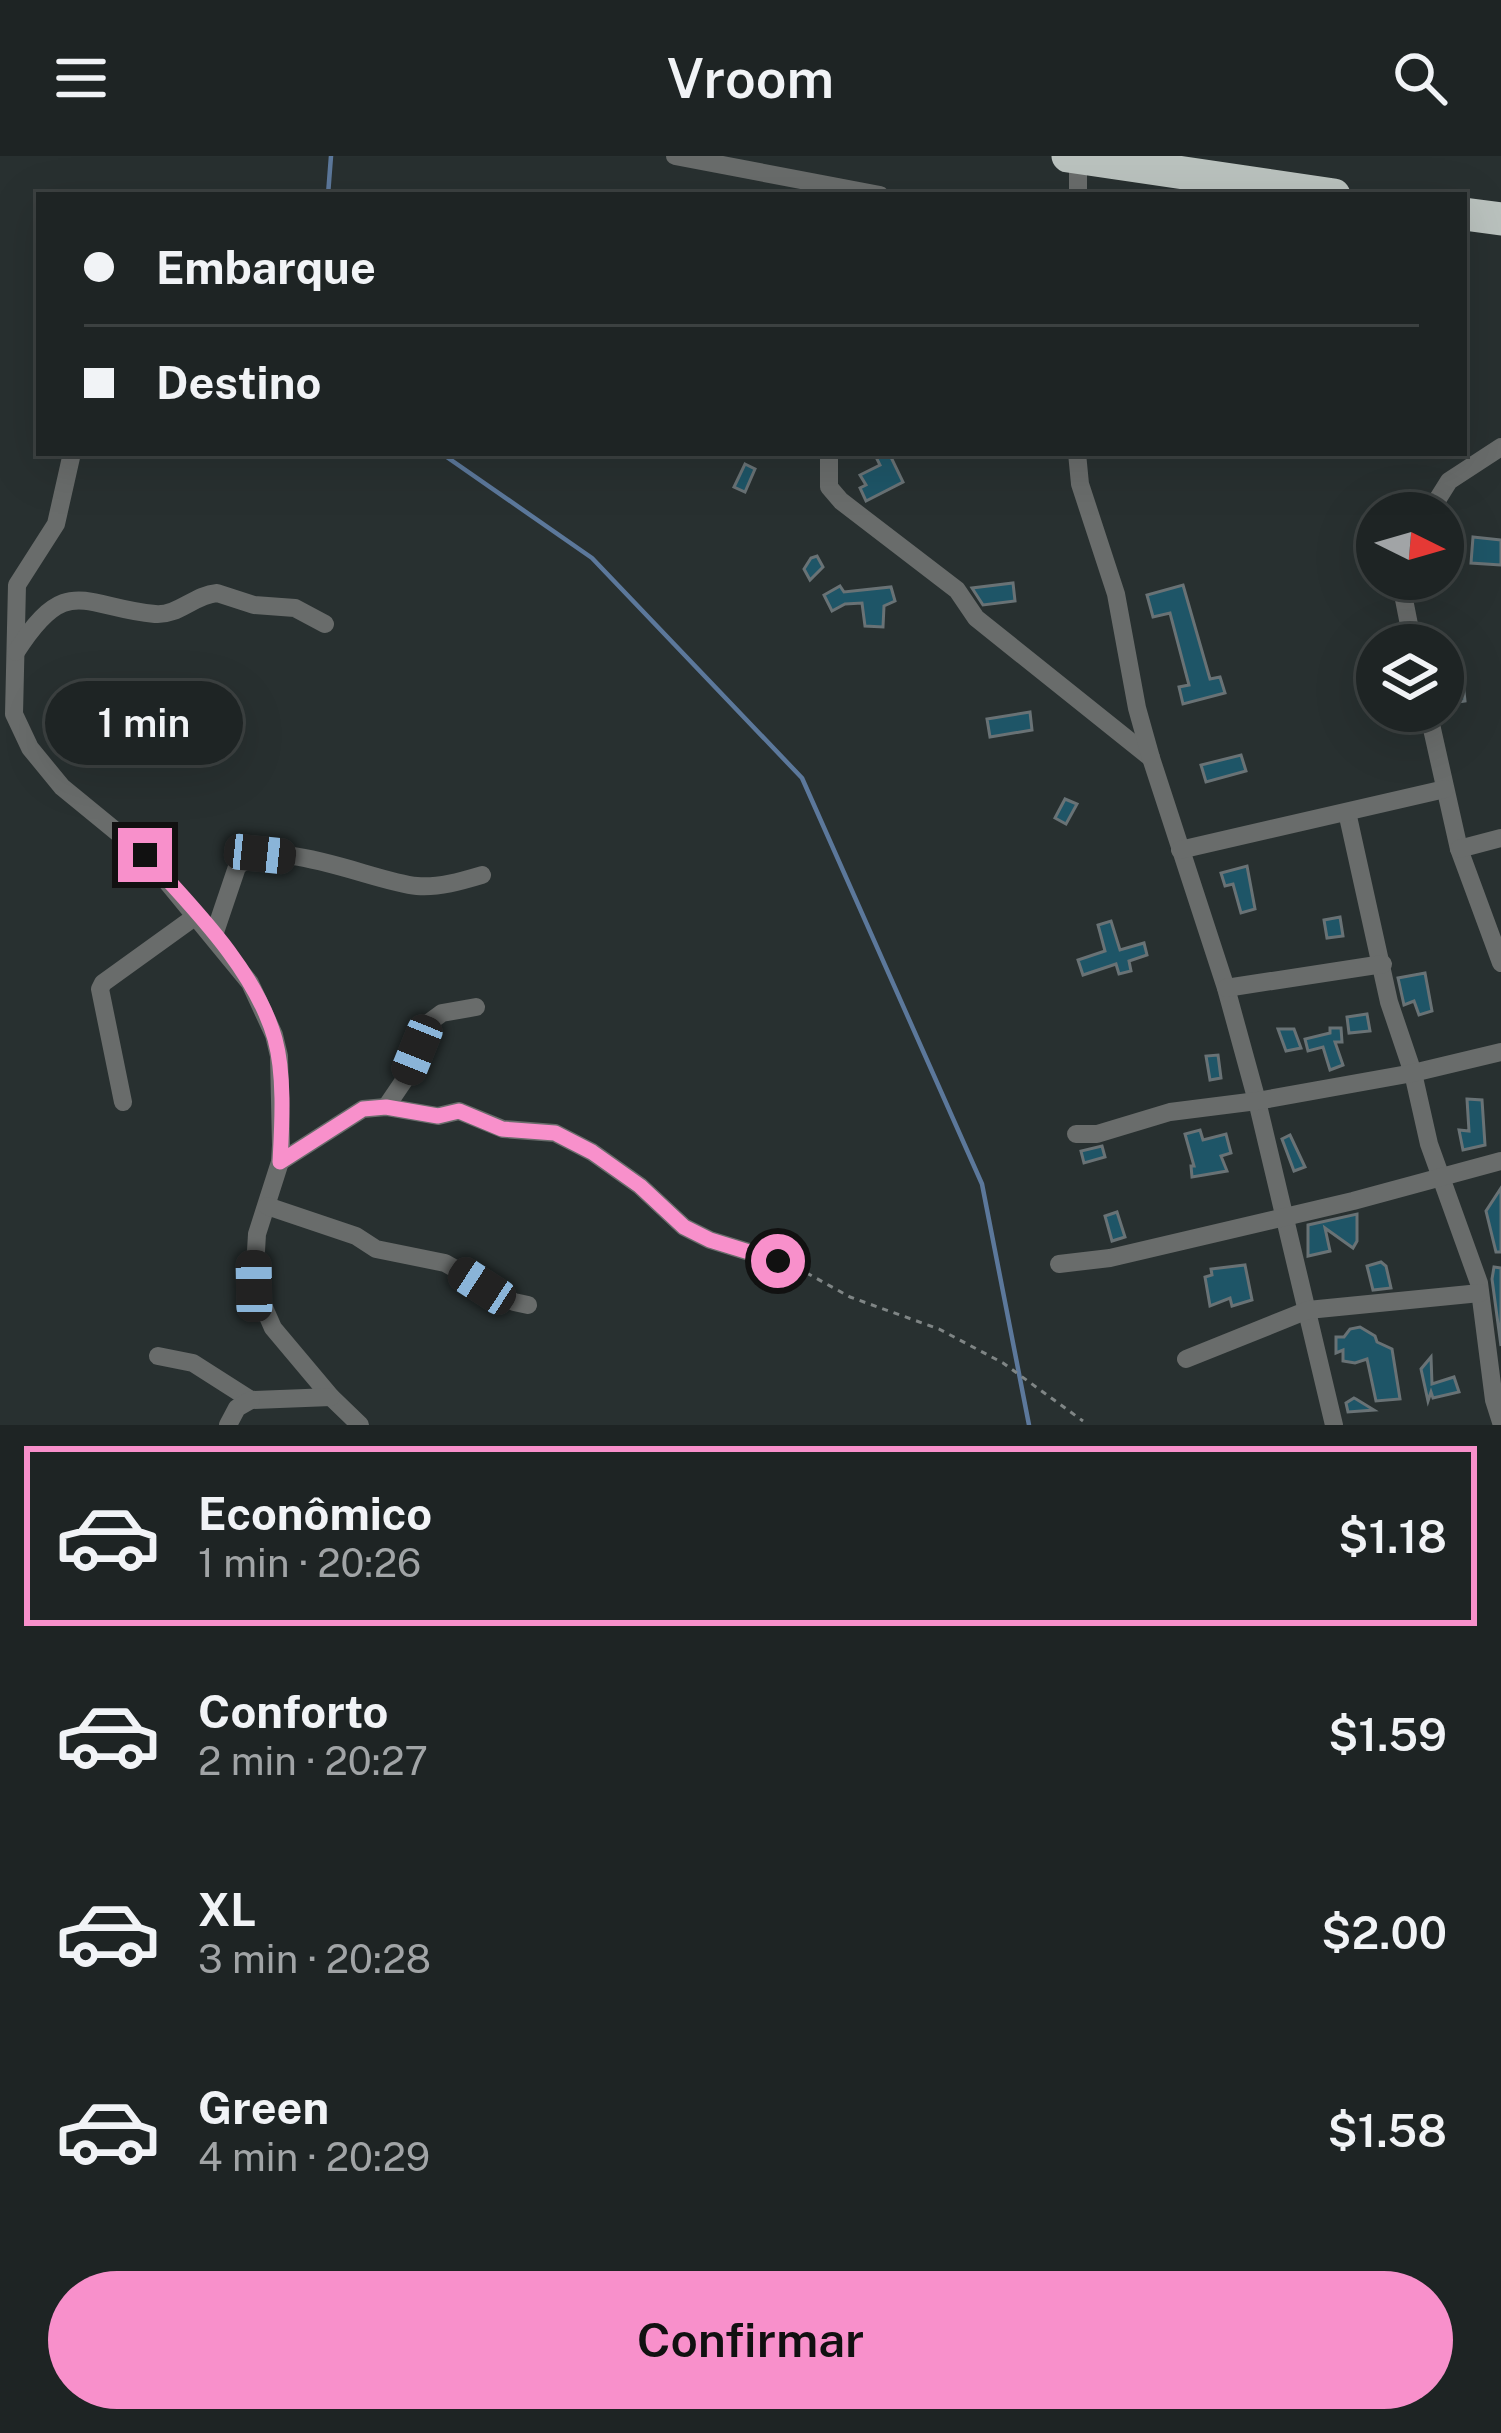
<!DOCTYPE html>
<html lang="pt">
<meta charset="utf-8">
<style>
body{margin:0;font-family:"Public Sans",sans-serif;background:#262c2c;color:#f1f3f6;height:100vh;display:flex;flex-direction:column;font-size:45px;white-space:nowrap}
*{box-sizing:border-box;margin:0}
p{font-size:39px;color:#a1a4a6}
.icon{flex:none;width:66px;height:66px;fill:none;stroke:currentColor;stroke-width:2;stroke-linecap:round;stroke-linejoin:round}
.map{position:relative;height:1269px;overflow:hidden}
.drawer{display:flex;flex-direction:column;background:#1e2424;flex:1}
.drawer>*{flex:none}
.top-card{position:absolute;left:36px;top:36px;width:1431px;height:264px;border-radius:0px;box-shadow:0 12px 48px #0002,0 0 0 3px #3c4141;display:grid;align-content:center;height:264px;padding:0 48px;background:#1e2424}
.needle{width:78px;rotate:95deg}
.buttons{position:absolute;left:1356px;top:336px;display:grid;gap:24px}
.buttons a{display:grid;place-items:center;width:108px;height:108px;border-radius:50%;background:#1e2424;box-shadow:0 12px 48px #0002,0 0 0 3px #3c4141;font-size:60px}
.end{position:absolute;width:54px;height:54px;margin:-27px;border:15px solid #f890cb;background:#111;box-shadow:0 0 0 6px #111}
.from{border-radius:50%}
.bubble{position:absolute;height:84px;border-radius:42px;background:#1e2424;box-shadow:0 12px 48px #0002,0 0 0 3px #3c4141;font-size:39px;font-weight:600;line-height:84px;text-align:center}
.car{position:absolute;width:36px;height:72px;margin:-36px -18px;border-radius:15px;box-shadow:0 0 9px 3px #0007;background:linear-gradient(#222 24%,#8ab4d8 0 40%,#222 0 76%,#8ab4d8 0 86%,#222 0)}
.top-card b{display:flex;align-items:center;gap:42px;height:114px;font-size:45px}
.top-card b+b{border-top:3px solid #3c4141}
.top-card i{width:30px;height:30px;background:#f1f3f6}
ul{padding:21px 0 0;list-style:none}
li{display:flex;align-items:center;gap:36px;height:180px;margin:0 24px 18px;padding:0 24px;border:6px solid transparent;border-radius:0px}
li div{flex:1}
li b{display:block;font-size:45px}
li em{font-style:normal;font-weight:600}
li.current{border-color:#f890cb}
li>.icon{width:108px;height:108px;stroke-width:1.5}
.action{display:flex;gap:24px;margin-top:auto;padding:24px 48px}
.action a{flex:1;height:138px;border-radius:72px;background:#f890cb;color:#111;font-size:48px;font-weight:600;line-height:138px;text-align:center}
header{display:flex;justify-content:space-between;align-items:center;height:156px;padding:0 48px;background:#1e2424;font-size:54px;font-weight:600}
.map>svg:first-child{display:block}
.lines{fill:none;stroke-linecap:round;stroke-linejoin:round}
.stream{stroke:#5c789b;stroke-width:4.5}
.building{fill:#1e5567;stroke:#697275;stroke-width:3}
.path{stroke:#7f8585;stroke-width:3;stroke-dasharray:6 6;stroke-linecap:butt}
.street{stroke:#696c6b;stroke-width:18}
.highway{stroke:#bac2be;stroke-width:33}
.route{stroke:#f890cb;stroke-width:15}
</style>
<header><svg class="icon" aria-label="menu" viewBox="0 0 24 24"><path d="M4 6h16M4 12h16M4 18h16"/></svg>Vroom<svg class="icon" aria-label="search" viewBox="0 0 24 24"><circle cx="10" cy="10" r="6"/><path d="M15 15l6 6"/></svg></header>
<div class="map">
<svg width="1501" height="1269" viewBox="0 0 1501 1269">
<rect width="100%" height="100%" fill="#283030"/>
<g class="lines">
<g class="stream">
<polyline points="328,39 331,0"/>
<polyline points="441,297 592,402 802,622 982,1028 1029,1269"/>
</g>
</g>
<g class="building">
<polygon points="874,297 889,297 903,326 866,345 860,332 866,329 860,319 880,309"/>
<polygon points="745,308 755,313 745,336 734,331"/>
<polygon points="1473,381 1501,384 1501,409 1471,407"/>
<polygon points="817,400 823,411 810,424 804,413 811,402"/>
<polygon points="1013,427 1015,445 983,449 972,432"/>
<polygon points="1183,429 1210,523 1220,521 1225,537 1183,548 1179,531 1189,529 1170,457 1153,461 1147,439"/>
<polygon points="840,430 844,436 891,431 895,445 884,450 883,471 865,470 862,447 845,448 832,455 824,439"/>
<polygon points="1463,527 1465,545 1445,548 1443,530"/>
<polygon points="1030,556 1032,574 990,581 987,563"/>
<polygon points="1241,599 1246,615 1206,626 1201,609"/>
<polygon points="1065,643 1077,648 1066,668 1055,662"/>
<polygon points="1247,710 1255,753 1241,757 1233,728 1225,730 1221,717"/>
<polygon points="1340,761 1343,780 1327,782 1324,764"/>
<polygon points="1111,765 1120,794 1144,787 1147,799 1129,805 1131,815 1119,818 1116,808 1083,819 1078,804 1105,795 1098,769"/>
<polygon points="1425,817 1432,855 1419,859 1414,845 1404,849 1398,822"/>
<polygon points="1367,858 1370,875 1349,877 1347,861"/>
<polygon points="1330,872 1341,872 1342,886 1335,886 1343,909 1330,914 1323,891 1308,895 1305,883 1330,877"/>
<polygon points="1278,873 1294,873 1301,892 1286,895"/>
<polygon points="1218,899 1221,922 1210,924 1206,900"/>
<polygon points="1467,943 1482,944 1485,989 1463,994 1459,974 1469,975"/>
<polygon points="1200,974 1203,984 1226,978 1231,997 1221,1000 1227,1015 1192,1021 1191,1010 1194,1010 1185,978"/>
<polygon points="1290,979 1305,1011 1294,1015 1282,983"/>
<polygon points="1102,990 1105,1001 1084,1007 1081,995"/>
<polygon points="1501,1032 1501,1096 1496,1096 1486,1055"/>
<polygon points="1117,1056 1125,1081 1112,1085 1105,1060"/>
<polygon points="1357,1058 1357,1085 1353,1092 1325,1072 1330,1095 1308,1100 1308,1069"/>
<polygon points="1381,1106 1386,1110 1391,1132 1373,1134 1367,1110"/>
<polygon points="1245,1109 1252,1144 1232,1150 1230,1142 1210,1150 1205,1121 1212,1119 1211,1113"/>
<polygon points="1494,1111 1501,1112 1501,1190 1492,1123"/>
<polygon points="1360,1171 1375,1180 1377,1186 1392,1193 1400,1243 1376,1245 1367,1203 1355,1207 1343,1205 1343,1194 1336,1197 1336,1181 1344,1181 1350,1173"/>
<polygon points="1431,1201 1432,1228 1454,1221 1459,1236 1433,1242 1431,1236 1428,1245 1421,1213"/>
<polygon points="1354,1242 1356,1243 1374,1254 1348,1256 1346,1247"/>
</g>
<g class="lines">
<polyline class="path" points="796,1111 850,1141 939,1173 1003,1207 1083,1265"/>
<g class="street">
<polyline points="675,0 880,39"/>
<polyline points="1078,0 1078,39"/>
<polyline points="72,297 56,368 17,429 14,558 30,592 62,631 145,699 250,827 274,879 279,900 281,989 280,1006 257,1078 254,1129 273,1172 331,1241 360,1269"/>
<polyline points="829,297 829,331 841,345 957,434 976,462 1151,602"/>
<polyline points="1077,297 1080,328 1116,438 1137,552 1151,602 1226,832 1257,945 1334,1269"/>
<polyline points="1429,357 1449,325 1501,291"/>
<polyline points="1400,423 1413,489"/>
<path d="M16,496C67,416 83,451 155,458C178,460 194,439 217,437L254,449L295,452L325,468"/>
<polyline points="1428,555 1459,693 1501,807"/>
<polyline points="1347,656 1389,846 1413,917 1429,988 1479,1127 1494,1244 1501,1266"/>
<polyline points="1459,693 1501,682"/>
<polyline points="1180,694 1445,633"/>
<path d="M214,779L237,711C270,676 373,726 417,730C438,732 462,725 482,719"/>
<polyline points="1226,832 1383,808"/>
<polyline points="123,946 100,833 103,827 196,760"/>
<polyline points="386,951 407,920 427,868 442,857 476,851"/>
<polyline points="1076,978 1097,978 1170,956 1257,945 1413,917 1501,896"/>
<polyline points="280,1006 363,953 386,951 438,960 459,955 503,973 555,977 592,996 640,1030 684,1071 710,1084 778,1105"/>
<polyline points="267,1050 356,1080 376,1093 445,1107 514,1146 528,1149"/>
<polyline points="1059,1108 1110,1102 1353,1045 1501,1005"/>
<polyline points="158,1200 193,1207 251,1244 331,1241"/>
<polyline points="1186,1203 1308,1154 1480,1137"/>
<polyline points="228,1269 237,1252 251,1244"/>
</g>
<g class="highway">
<polyline points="1068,0 1334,39"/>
<polyline points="1464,58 1501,63"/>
</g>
</g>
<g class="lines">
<path class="route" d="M145,699C193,752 255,813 275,883C285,920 282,968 280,1006L363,953L386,951L438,960L459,955L502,973L555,977L592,996L640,1030L684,1071L710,1084L778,1105"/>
</g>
</svg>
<div class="buttons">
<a><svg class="needle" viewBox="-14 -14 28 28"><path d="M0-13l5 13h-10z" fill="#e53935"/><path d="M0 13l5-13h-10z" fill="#a1a4a6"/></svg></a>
<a><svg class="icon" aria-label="layers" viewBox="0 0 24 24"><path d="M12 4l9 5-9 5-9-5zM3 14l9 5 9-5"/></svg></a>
</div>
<i class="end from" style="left:778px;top:1105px"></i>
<i class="end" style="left:145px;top:699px"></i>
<div class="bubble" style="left:45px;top:525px;width:198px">1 min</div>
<i class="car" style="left:260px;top:698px;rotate:96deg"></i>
<i class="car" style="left:417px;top:894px;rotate:202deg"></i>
<i class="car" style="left:254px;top:1130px;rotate:359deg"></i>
<i class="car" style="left:482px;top:1130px;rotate:303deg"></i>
<div class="top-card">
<b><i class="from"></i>Embarque</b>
<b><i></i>Destino</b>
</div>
</div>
<section class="drawer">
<ul>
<li class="current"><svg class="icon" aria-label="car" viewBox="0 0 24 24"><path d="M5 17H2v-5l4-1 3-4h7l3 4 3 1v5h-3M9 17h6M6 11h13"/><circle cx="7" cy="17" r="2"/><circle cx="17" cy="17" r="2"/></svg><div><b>Econômico</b><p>1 min · 20:26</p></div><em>$1.18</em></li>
<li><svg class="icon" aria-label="car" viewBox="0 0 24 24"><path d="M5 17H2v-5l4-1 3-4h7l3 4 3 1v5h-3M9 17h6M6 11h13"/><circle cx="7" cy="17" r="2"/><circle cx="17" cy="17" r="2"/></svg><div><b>Conforto</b><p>2 min · 20:27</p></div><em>$1.59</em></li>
<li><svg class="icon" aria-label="car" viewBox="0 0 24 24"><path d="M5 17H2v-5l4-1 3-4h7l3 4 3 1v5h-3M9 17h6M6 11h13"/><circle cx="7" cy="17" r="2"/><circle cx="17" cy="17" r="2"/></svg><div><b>XL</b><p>3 min · 20:28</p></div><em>$2.00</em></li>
<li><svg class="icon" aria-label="car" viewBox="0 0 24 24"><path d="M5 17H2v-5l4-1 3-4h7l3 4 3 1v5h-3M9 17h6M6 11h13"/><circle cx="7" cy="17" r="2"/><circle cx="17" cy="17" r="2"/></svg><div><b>Green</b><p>4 min · 20:29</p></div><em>$1.58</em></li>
</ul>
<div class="action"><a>Confirmar</a></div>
</section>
